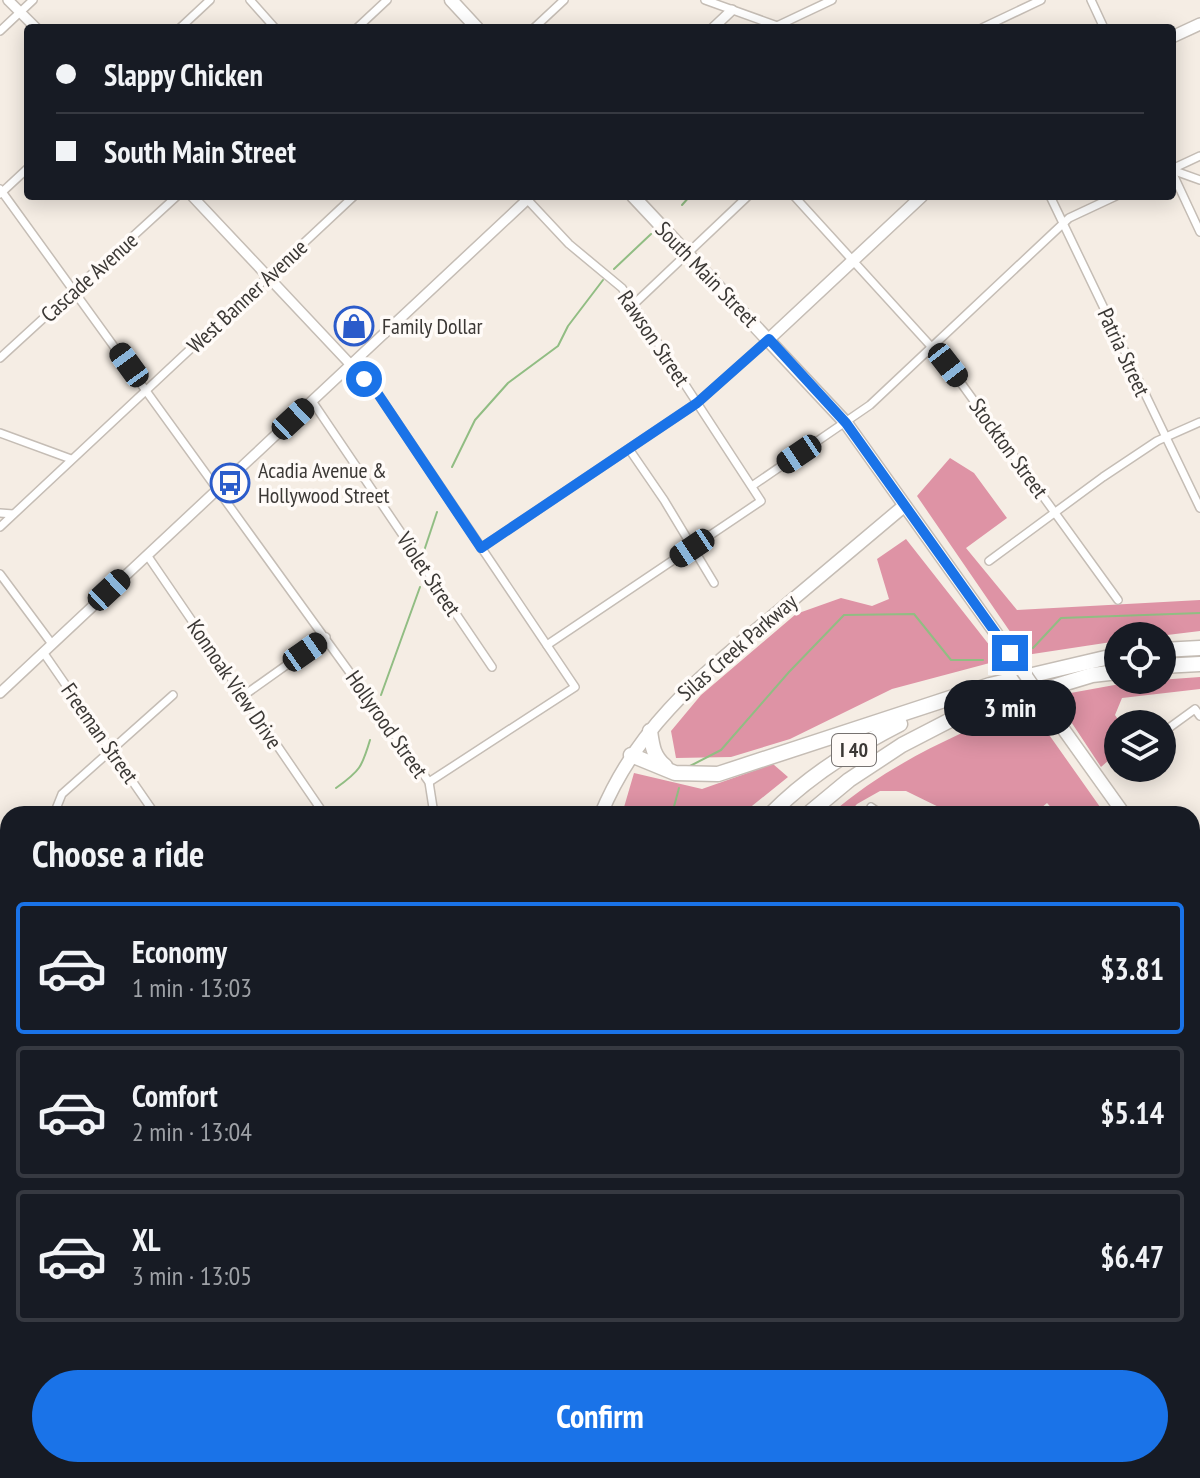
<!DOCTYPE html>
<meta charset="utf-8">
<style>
body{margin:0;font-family:"PT Sans Narrow",sans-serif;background:#242831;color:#f1f3f6;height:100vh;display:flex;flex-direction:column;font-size:30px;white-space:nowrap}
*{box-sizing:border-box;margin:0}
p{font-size:26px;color:#9ea1a6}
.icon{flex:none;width:44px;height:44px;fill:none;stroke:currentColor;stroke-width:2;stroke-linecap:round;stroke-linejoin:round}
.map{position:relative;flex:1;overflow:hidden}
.panel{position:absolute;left:0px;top:806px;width:1200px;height:672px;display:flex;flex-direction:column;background:#171b24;border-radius:24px 24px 0 0;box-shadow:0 4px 20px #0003}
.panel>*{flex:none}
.top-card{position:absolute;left:24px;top:24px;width:1152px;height:176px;border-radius:8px;box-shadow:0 4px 20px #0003;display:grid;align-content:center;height:176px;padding:0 32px;background:#171b24}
.buttons{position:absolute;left:1104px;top:622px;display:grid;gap:16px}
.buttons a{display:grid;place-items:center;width:72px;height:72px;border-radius:50%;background:#171b24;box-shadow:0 4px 20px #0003;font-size:40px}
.end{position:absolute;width:36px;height:36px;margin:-18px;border:10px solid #1a73e8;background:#fff;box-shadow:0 0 0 4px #fff}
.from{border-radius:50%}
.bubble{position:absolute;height:56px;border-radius:28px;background:#171b24;box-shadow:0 4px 20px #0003;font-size:26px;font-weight:700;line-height:56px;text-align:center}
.car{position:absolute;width:24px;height:48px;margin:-24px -12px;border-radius:10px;box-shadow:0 0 6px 2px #0007;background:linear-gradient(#222 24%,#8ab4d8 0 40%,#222 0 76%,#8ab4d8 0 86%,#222 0)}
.top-card b{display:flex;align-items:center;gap:28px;height:76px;font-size:30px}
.top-card b+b{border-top:2px solid #363941}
.top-card i{width:20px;height:20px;background:#f1f3f6}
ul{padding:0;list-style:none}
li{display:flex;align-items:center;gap:24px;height:132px;margin:0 16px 12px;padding:0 16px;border:4px solid #363941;border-radius:8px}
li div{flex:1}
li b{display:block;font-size:30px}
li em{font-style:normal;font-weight:700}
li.active{border-color:#1a73e8}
li>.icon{width:72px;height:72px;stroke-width:1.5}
h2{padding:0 32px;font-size:36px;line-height:96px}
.action{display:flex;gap:16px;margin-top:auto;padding:16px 32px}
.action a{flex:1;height:92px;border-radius:48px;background:#1a73e8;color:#fff;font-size:32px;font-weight:700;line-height:92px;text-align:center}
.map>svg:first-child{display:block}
.forest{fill:#de93a5}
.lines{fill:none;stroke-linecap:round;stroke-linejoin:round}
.stream{stroke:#91bd83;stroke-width:2}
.minor-casing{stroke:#c5bdb5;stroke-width:10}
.tertiary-casing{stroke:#c5bdb5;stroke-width:12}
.secondary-casing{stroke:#c5bdb5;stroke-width:14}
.primary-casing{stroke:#c5bdb5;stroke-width:15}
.motorway-casing{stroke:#c5bdb5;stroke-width:17}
.minor{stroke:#fff;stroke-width:7}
.tertiary{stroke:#fff;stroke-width:9}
.secondary{stroke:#fff;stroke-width:11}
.primary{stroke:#fff;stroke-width:12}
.motorway{stroke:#fff;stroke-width:14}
.primary-bridge-casing{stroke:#c5bdb5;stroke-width:15;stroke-linecap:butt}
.motorway-bridge-casing{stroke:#c5bdb5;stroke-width:17;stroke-linecap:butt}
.primary-bridge{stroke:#fff;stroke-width:12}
.motorway-bridge{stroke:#fff;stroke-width:14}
.route{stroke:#1a73e8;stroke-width:10}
.labels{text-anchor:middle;stroke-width:7;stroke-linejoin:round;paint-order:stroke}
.shield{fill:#fffbf8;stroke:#767270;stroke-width:2}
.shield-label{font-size:20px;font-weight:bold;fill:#3b3835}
.street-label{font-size:22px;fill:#3b3835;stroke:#fffbf8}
.poi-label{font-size:22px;fill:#3b3835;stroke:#fffbf8;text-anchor:start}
</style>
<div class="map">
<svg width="1200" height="1478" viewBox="0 0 1200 1478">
<rect width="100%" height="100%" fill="#f5ede4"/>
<g class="forest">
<polygon points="950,458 974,473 1007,518 966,548 1017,610 1200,600 1200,631 1159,636 1118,636 1118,641 1026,655 917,496"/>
<polygon points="906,539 1001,660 892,689 790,739 731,757 676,758 671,731 701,695 796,614 841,598 872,606 889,599 877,559"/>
<polygon points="1200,677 1200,689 1122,698 1115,715 1121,724 1118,724 1118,752 1101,767 1054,696 1131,682"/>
<path d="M1028,705L1105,814H1057L1047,803L1034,814H953L906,791H880L857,804L848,814H831C888,764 958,733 1028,705Z"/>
<polygon points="773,764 788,777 742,814 622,814 634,773 702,789"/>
<polygon points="107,1470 177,1470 149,1478 88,1478"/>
</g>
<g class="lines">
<g class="stream">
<polyline points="682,205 690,196"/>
<polyline points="614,269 651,234"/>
<polyline points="452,467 475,420 508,383 558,346 568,326 603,280"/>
<polyline points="424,551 437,512"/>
<polyline points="1033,648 1061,618 1200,613"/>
<polyline points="381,695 420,587"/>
<polyline points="690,766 721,750 789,672 844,615 914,614 951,660 983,660"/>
<path d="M336,788C360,771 362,767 370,740"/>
<polyline points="672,814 679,788"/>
<polyline points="0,1136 8,1131"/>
</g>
<g class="minor-casing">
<g id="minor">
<polyline points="250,0 275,28"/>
<polyline points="705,0 783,28"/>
<polyline points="1091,0 1104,28"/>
<polyline points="777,26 832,0"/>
<polyline points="180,28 210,0"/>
<polyline points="357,28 387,0"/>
<polyline points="534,28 564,0"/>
<polyline points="982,28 1041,0"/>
<polyline points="0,31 33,0"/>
<polyline points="1172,169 1200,156"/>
<polyline points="1172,170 1200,180"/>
<polyline points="1172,172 1200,232"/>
<polyline points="0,189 429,782 434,814"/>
<polyline points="0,194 28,168"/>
<polyline points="524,196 569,244 622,288 761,501 547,645"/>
<polyline points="794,196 948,365 1118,600"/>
<polyline points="1050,196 1200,508"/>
<polyline points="633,305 748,196"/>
<polyline points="0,358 177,196"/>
<polyline points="351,365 378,394 575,687 429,782"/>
<polyline points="312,401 492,667"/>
<polyline points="0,433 71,459"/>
<polyline points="629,449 664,500 714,583"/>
<polyline points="752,486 870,405 1069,218 1116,196"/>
<polyline points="0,513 13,514"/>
<polyline points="0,527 354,196"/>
<polyline points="481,548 697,403 769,339"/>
<polyline points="147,555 324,814"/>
<polyline points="989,561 1103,477 1157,441 1200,422"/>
<polyline points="0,574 52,644"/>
<polyline points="43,652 155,814"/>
<polyline points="243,696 326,637"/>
<polyline points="1162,733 1195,709 1200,716"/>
<polyline points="871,807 881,814"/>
<polyline points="54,814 62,794 173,695"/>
<polyline points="0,953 8,933"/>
<polyline points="1192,969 1200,964"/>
<polyline points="0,1064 8,1067"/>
<polyline points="1192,1332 1200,1337"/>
<polyline points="546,1470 552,1478"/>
<polyline points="683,1470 689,1478"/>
<polyline points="826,1470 832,1478"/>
<polyline points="1005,1470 1011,1478"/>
<polyline points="177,1478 216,1470"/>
<polyline points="444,1478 450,1470"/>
</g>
</g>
<g class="tertiary-casing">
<g id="tertiary">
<polyline points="8,0 36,28"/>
<polyline points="713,28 732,10"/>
<polyline points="192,196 351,365"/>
<polyline points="0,693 531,196"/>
</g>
</g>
<g class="secondary-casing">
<g id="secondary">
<polyline points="1172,37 1200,24"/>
<polyline points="769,339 922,196"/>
</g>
</g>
<g class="primary-casing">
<g id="primary">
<polyline points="451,0 477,28"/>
<polyline points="633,196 846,423 1010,653"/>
<polyline points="1049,709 1124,814"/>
<path d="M601,814C638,725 701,676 772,617C816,580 860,543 904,506"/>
<polyline points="1192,911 1200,922"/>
<polyline points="0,1402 8,1397"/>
<polyline points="0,1420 8,1416"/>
</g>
</g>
<g class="motorway-casing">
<g id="motorway">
<polyline points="1162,650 1200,648"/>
<polyline points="1162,666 1200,664"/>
<path d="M650,731C652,745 653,756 665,766"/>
<polyline points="631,755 675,773 718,774 990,685 1118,655"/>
<path d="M771,814C807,777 855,747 900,724"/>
<polyline points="808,814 849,780 902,745 960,715 1092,675 1118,672"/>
<polyline points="0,1476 14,1470"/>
</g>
</g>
<use href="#minor" class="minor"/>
<use href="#tertiary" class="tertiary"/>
<use href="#secondary" class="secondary"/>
<use href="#primary" class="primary"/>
<use href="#motorway" class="motorway"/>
<g class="primary-bridge-casing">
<polyline id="primary-bridge" points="1010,653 1049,709"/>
</g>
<g class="motorway-bridge-casing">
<polyline id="motorway-bridge" points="58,1478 76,1470"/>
</g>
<use href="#primary-bridge" class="primary-bridge"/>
<use href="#motorway-bridge" class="motorway-bridge"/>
</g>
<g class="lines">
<polyline class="route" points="364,379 378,394 481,548 697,403 769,339 846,423 1010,653"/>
</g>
<defs>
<g id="shop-ring" transform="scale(2)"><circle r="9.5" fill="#fffbf8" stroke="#2b5bca" stroke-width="1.5"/><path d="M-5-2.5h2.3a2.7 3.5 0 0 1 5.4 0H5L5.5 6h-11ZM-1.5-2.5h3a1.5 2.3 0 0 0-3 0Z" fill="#2b5bca"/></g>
<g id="bus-ring" transform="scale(2)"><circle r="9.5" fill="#fffbf8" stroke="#2b5bca" stroke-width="1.5"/><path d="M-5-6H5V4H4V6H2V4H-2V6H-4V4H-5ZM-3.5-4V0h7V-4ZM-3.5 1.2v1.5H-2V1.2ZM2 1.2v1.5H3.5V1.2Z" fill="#2b5bca"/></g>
</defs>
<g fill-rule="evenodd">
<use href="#shop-ring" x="354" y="326"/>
<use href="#bus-ring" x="230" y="483"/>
</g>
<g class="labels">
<rect class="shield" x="832" y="734" width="44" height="32" rx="6"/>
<g class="shield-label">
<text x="854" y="757">I 40</text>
</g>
<g class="street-label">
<text transform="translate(707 274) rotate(46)" y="8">South Main Street</text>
<text transform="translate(89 277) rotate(-42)" y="8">Cascade Avenue</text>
<text transform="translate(247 296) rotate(-43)" y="8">West Banner Avenue</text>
<text transform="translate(654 338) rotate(56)" y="8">Rawson Street</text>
<text transform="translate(1124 352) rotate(65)" y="8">Patria Street</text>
<text transform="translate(1009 448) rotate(54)" y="8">Stockton Street</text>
<text transform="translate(429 574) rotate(56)" y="8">Violet Street</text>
<text transform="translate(737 647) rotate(-41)" y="8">Silas Creek Parkway</text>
<text transform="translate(235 684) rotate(56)" y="8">Konnoak View Drive</text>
<text transform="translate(387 724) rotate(55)" y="8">Hollyrood Street</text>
<text transform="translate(100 733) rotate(55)" y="8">Freeman Street</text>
</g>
<g class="poi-label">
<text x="382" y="334">Family Dollar</text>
<text x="258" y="478">Acadia Avenue &amp;<tspan x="258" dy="25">Hollywood Street</tspan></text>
</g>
</g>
</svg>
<div class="buttons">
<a><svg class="icon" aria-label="locate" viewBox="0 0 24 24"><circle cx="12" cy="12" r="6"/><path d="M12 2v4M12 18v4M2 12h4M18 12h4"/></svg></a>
<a><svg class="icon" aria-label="layers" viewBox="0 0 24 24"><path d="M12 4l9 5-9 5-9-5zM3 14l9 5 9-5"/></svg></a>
</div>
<i class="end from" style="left:364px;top:379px"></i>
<i class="end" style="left:1010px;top:653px"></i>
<div class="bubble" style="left:944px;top:680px;width:132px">3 min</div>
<i class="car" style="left:129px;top:365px;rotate:324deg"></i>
<i class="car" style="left:948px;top:365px;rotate:142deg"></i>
<i class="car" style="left:293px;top:419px;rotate:47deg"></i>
<i class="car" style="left:799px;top:454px;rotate:236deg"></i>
<i class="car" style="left:692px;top:548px;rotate:236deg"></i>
<i class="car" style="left:109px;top:590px;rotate:47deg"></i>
<i class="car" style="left:305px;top:652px;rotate:55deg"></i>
<div class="top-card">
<b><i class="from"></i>Slappy Chicken</b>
<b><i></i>South Main Street</b>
</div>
<section class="panel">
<h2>Choose a ride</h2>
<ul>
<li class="active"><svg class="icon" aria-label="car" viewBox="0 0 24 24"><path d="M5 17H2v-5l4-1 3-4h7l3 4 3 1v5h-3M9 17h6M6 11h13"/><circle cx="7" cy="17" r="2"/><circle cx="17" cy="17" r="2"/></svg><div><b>Economy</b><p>1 min · 13:03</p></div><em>$3.81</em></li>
<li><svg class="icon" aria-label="car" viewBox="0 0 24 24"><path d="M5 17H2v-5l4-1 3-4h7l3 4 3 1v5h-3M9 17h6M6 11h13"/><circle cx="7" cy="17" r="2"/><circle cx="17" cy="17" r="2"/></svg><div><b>Comfort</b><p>2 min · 13:04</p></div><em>$5.14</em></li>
<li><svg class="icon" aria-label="car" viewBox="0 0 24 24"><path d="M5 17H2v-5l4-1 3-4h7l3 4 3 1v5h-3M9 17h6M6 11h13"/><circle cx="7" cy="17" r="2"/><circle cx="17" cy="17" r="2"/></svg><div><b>XL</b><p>3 min · 13:05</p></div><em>$6.47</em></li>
</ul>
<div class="action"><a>Confirm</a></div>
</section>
</div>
